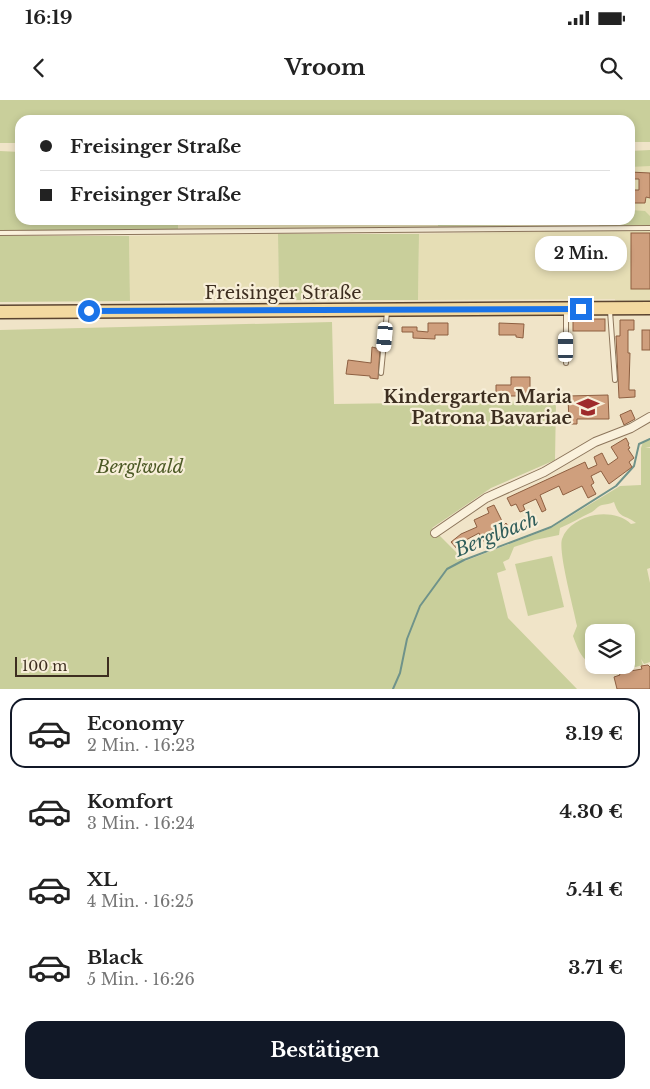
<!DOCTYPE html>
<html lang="de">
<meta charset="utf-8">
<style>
body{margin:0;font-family:"Libre Baskerville",serif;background:#f6f6f6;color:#222;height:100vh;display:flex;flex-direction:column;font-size:19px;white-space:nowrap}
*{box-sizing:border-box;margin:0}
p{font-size:16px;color:#767676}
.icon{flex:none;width:28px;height:28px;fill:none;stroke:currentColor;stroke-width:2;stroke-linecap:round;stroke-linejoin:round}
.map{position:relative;height:589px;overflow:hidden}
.drawer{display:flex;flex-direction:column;background:#fff;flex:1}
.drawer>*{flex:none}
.guide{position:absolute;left:15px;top:15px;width:620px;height:110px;border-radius:15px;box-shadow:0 2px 8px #0003;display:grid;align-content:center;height:110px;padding:0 25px;background:#fff}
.fabs{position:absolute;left:585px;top:524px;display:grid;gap:10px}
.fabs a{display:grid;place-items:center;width:50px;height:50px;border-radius:10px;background:#fff;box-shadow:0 2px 8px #0003;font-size:25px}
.scale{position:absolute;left:15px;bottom:12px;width:94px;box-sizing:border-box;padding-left:5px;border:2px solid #3d2e20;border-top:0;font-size:14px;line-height:18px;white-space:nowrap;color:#3d2e20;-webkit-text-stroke:4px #f7eed8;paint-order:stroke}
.end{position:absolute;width:22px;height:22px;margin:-11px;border:6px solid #1a73e8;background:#fff;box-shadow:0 0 0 2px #fff}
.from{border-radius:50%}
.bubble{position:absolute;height:35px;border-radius:15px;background:#fff;box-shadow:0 2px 8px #0003;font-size:16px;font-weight:800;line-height:35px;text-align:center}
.car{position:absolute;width:15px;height:30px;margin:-15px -8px;border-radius:6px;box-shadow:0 0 4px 1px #0007;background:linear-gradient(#fff 24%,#345 0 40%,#fff 0 76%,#345 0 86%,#fff 0)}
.guide b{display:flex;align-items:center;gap:18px;height:48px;font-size:19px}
.guide b+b{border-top:1px solid #e0e0e0}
.guide i{width:12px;height:12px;background:#222}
ul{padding:9px 0 0;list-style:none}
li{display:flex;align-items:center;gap:15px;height:70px;margin:0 10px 8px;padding:0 15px;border:2px solid transparent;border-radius:15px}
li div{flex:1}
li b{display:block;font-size:19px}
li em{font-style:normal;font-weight:800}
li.active{border-color:#111827}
li>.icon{width:45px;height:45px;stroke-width:1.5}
.button{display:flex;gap:10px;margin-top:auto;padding:10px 25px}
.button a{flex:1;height:58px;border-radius:15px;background:#111827;color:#fff;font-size:20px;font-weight:800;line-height:58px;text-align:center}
.status{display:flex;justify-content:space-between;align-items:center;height:35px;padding:0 25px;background:#fff;direction:ltr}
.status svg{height:14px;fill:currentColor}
header{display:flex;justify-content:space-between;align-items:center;height:65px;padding:0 25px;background:#fff;font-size:22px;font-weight:800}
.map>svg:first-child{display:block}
.farmland{fill:#e6deb5}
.green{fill:#c9cf9b;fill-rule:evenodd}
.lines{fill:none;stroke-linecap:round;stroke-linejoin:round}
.stream{stroke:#6f938a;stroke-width:2}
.building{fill:#cf9f7d;stroke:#8d5f41}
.service-casing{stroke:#8d765c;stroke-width:6}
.minor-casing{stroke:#8d765c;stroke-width:10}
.primary-casing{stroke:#5b4430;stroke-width:15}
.service{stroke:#faf1dc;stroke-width:4}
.minor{stroke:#faf1dc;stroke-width:8}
.primary{stroke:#f3d9a0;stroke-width:12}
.route{stroke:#1a73e8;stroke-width:6}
.labels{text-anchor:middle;stroke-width:4.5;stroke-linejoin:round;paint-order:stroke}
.street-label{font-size:18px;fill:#3d2e20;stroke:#f7eed8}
.poi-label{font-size:18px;font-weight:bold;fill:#3d2e20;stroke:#f7eed8;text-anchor:end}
.park-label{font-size:18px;font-style:italic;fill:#4d5a26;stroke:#f7eed8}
.water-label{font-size:19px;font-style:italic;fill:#2f5d5a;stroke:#f7eed8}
</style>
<div class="status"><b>16:19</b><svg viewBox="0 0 49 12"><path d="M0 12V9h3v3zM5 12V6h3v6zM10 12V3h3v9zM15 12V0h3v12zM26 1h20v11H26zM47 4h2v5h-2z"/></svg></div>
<header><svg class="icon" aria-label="back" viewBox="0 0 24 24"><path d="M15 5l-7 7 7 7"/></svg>Vroom<svg class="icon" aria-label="search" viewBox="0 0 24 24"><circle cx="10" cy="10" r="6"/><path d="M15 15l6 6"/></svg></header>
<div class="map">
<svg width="650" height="589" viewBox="0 0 650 589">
<rect width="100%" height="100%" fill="#f0e4c8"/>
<g class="farmland">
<polygon points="630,53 650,53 650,209 616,211 615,199 418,200 419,134 597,130 178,131 178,120 630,120"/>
<polygon points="278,134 279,200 130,201 129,136"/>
</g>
<g class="green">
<polygon points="0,0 650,0 650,42 630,42 630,20 20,20 20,43 0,43"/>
<polygon points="650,50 650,66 630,67 630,51"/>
<polygon points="0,51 20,52 20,120 178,120 178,131 0,132"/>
<polygon points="630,110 645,111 650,116 650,127 600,127 599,126 602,120 630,120"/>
<polygon points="438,120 522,120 522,125 438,126"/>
<polygon points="278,134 419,134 418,200 279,200"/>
<polygon points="0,136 129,136 130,201 0,202"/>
<path d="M332,222L334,304L556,301L555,360L491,388L432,428L465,461L551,428L620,386L641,385V348L643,342L650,338V347L645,348H650V468L647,469L650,483V562L644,564L641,559L643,565L624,570V566H608L602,569C583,562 580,555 573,536L577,526C574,510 558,452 562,439C567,425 581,418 595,415C607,413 622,415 631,424L636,423C623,413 620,420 614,402C610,404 606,404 602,405C598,406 595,410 592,412C581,417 570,424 560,428L559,435L535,440L514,447L509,459L503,462L506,470L497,473L508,518L577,589H0V230ZM594,532H626V565H594Z"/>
<polygon points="552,456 564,507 528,516 515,464"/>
</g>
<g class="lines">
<polyline class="stream" points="393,589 400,573 407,539 420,506 447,469 464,460 551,427 616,386 634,366 639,344 650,339"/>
</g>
<g class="building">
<polygon points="630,72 650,73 650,98 646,97 645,103 634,103 634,90 639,90 639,79 630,79"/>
<rect x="631" y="133" width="19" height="56"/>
<rect x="573" y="219" width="32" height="12"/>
<polygon points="620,220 634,220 634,230 628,230 628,253 630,253 629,286 629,290 635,290 635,297 619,298 616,236 620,236"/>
<polygon points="428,223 448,223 448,235 435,235 435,239 413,238 413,232 402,232 402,227 417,227 417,231 428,232"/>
<polygon points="499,223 524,224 523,238 516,237 516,235 499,235"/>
<rect x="642" y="230" width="8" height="20"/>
<polygon points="372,247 380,249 378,279 370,278 370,276 346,274 348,260 371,263"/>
<polygon points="511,277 530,277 530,296 496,296 496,285 511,285"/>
<polygon points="608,295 609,319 577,319 577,324 569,324 568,296"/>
<polygon points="631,310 635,319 624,325 620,315"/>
<polygon points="626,338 629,344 628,345 630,348 628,349 634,358 629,362 632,367 609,384 601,371 591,376 594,383 591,385 596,394 588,398 582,386 563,395 559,386 540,395 546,410 542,412 536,399 523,405 525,410 520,412 516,404 511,406 507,398 585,362 588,369 597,365 594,357 602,353 608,365 618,358 611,347"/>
<polygon points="494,405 504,425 506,423 509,428 502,431 505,437 498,440 496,435 483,441 479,433 466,440 468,442 458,450 451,442 461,434 477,427 474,420 489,413 487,408"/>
<polygon points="648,565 650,567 650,589 617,589 614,577 620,575 619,573 642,569 641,566"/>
</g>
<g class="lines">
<g class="service-casing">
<g id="service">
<polyline points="0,133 650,128"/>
<polyline points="610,211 615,280"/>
<polyline points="566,263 566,211"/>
<polyline points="381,273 387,212"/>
</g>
</g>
<g class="minor-casing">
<polyline id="minor" points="435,433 486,398 544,372 595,342 631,328 650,317"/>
</g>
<g class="primary-casing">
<polyline id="primary" points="0,212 650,208"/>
</g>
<use href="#service" class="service"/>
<use href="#minor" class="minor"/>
<use href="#primary" class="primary"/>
</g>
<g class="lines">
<polyline class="route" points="89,211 581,209"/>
</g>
<defs>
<g id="school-bare" transform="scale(1.725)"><path d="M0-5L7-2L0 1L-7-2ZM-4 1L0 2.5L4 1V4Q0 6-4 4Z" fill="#9e2a2b" stroke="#f7eed8" stroke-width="2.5" paint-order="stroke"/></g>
</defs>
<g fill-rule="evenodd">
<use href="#school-bare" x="588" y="307"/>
</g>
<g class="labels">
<g class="street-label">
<text x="283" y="199">Freisinger Straße</text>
</g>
<g class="poi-label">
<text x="572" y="303">Kindergarten Maria<tspan x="572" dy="21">Patrona Bavariae</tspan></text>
</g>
<g class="park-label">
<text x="140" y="373">Berglwald</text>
</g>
<g class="water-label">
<text transform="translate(496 434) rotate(-22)" y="7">Berglbach</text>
</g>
</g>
</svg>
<div class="fabs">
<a><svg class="icon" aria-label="layers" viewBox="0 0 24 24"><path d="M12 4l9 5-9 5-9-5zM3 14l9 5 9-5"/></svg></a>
</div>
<div class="scale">100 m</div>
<i class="end from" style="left:89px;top:211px"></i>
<i class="end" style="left:581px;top:209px"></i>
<div class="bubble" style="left:535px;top:136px;width:92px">2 Min.</div>
<i class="car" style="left:385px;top:237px;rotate:185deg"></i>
<i class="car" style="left:566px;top:247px;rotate:0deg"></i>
<div class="guide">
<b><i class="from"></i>Freisinger Straße</b>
<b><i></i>Freisinger Straße</b>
</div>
</div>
<section class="drawer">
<ul>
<li class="active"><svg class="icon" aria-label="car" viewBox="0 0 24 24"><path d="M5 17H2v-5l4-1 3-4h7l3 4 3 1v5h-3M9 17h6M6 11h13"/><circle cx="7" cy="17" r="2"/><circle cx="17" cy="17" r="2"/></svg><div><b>Economy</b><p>2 Min. · 16:23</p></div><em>3.19 €</em></li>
<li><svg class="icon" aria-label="car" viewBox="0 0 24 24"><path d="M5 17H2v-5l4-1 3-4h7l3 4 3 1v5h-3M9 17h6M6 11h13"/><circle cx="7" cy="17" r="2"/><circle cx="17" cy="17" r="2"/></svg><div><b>Komfort</b><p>3 Min. · 16:24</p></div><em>4.30 €</em></li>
<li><svg class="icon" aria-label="car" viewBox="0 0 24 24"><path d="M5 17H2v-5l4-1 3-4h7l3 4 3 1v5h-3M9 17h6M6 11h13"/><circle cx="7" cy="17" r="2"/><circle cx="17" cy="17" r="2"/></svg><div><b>XL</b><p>4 Min. · 16:25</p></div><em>5.41 €</em></li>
<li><svg class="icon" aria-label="car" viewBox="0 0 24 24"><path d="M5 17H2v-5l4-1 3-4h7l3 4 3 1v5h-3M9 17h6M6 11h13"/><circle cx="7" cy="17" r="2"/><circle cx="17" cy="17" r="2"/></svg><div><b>Black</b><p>5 Min. · 16:26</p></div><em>3.71 €</em></li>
</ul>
<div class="button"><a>Bestätigen</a></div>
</section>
